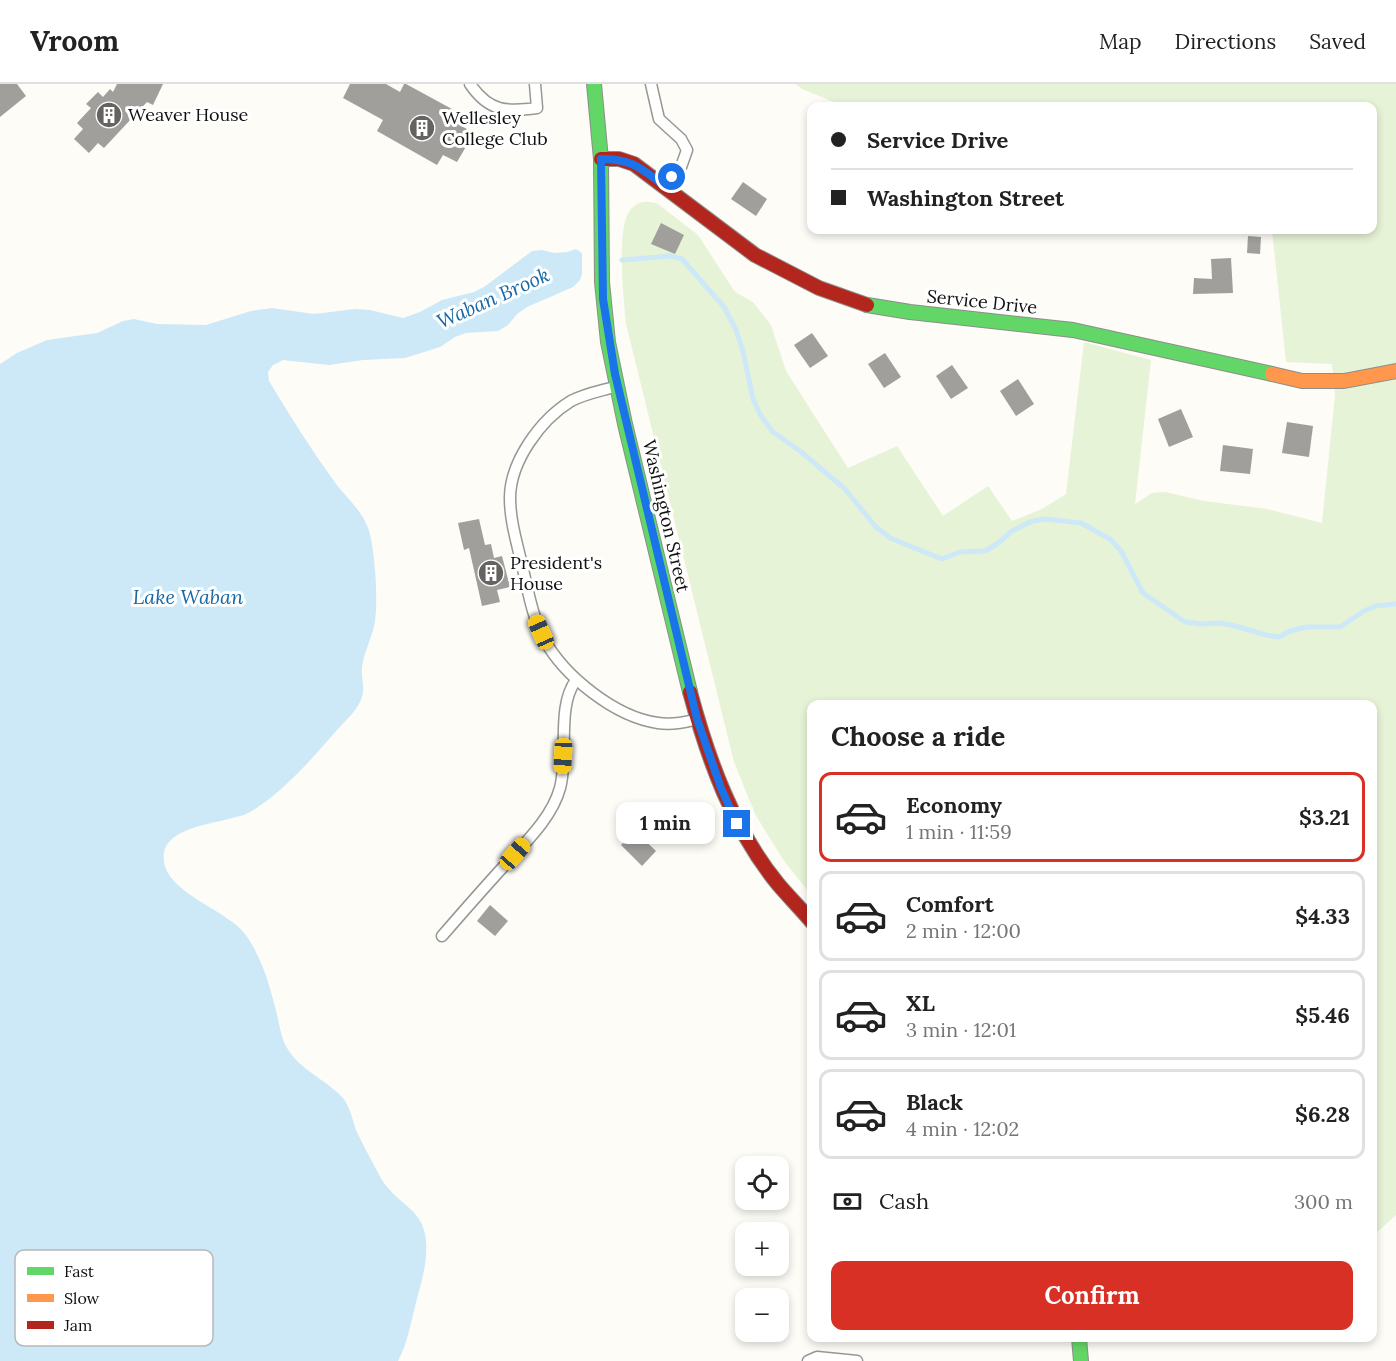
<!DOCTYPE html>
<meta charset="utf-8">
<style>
body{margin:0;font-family:Lora,serif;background:#f6f6f6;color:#222;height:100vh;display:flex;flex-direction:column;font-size:22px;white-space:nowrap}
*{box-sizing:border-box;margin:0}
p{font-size:20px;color:#767676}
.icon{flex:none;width:33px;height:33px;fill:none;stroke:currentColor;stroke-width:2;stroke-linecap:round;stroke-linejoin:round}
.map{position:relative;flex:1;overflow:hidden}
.drawer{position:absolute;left:807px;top:616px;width:570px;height:642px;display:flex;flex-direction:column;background:#fff;border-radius:12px;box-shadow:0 3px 9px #0003}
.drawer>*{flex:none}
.top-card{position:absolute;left:807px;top:18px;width:570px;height:132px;border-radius:12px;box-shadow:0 3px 9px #0003;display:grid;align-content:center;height:132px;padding:0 24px;background:#fff}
.fabs{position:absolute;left:735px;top:1072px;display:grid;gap:12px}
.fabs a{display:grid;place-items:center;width:54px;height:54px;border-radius:12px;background:#fff;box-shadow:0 3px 9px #0003;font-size:30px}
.end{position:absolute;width:27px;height:27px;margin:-14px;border:8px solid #1a73e8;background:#fff;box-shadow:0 0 0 3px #fff}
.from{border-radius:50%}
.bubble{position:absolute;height:42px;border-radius:12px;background:#fff;box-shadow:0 3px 9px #0003;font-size:20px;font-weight:800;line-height:42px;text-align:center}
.car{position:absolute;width:18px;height:36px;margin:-18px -9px;border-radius:8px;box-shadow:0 0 4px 2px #0007;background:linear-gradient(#f5c518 24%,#345 0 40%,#f5c518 0 76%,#345 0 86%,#f5c518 0)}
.top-card b{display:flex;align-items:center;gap:21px;height:57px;font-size:22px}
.top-card b+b{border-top:2px solid #e0e0e0}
.top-card i{width:15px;height:15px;background:#222}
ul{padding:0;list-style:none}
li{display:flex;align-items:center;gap:18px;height:90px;margin:0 12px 9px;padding:0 12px;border:3px solid #e0e0e0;border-radius:12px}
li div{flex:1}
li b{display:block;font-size:22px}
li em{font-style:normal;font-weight:800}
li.on{border-color:#d93025}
li>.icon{width:54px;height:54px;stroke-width:1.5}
h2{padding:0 24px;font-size:27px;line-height:72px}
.pay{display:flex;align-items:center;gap:15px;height:66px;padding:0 24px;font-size:22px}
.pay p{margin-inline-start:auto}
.button{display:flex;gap:12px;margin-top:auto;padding:12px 24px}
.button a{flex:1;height:69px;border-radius:12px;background:#d93025;color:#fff;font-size:24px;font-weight:800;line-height:69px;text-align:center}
header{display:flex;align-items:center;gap:36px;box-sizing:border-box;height:84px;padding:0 30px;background:#fff;border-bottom:2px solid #e0e0e0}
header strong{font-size:28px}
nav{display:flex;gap:33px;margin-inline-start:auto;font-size:21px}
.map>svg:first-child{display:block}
.green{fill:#e7f3d7}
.water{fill:#cde8f7}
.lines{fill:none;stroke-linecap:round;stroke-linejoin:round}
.stream{stroke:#cde8f7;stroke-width:5}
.building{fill:#a19f9c}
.lane-casing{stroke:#979795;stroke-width:13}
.fast-casing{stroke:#8e8d8b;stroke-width:16}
.slow-casing{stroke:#8e8d8b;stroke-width:16}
.jam-casing{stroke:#8e8d8b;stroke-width:16}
.lane{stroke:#fffffe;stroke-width:10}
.fast{stroke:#63d668;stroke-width:14}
.slow{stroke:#ff974d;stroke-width:14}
.jam{stroke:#b3261e;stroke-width:14}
.route{stroke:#1a73e8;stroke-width:8}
.labels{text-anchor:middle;stroke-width:6;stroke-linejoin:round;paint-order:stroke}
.poi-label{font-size:18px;fill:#111;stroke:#fff;text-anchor:start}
.street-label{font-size:18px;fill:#111;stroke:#fff}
.water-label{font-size:20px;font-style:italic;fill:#1768a6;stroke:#fff}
.key{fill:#fff;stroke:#b8b8b8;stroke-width:1.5}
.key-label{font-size:16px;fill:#111}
</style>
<header>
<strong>Vroom</strong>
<nav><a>Map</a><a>Directions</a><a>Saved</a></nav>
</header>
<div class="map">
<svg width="1396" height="1277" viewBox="0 0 1396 1277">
<rect width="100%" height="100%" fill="#fdfcf7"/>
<path class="green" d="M796,0H1396V1131L1373,1152L1372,621H812L811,811L782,774L755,730L734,678L626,240C624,216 616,148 629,128C636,117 647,116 658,120L698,151L735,208L753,218L771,241L786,287L848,384L897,362L943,432L988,402L1012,437L1042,425L1066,410L1084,258L1151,276L1135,420L1152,409L1165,408L1204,417L1267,425L1322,439L1335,311L1332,280L1286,278L1272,146H1372V22H844L802,5Z"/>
<path class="water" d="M576,165L582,169V190L580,196L573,203L527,223L517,230L508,241L498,247L466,249L455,253L440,263L405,274L363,276L329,281L283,276L273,281L268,288L269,297C290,332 312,367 336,400C347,414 362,427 368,444C375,462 379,523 374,542C371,555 364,569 362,583C361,593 365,603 362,613C358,626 345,637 336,647C311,676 285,706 252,727C229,741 158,738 164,778C169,810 227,826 245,850C260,870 269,898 275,923C279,936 280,952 287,964C300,986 325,995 342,1013C350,1022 352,1035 356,1046C362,1059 369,1072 376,1085C379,1091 383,1099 389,1105C398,1116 411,1123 419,1135C436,1162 419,1203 413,1231C409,1247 406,1262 398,1277H0V280L17,269L47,256L97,249L123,237L134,235L157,240L206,241L251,227L272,224L314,230L355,225L370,226L403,234L420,228L442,216L474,208L484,203L532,167L542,166L554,169L567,168Z"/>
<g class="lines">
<polyline class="stream" points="622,176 670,172 682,175 724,223 736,246 743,267 753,315 761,332 773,348 800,367 845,405 875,442 890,454 942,475 960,468 985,467 997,460 1012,447 1032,437 1046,435 1081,439 1110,455 1121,467 1143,509 1185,538 1201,540 1218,539 1232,541 1266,551 1279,553 1290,547 1307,543 1340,543 1364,527 1376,522 1396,520"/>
</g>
<g class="building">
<polygon points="0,0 17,0 26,12 0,33"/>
<polygon points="117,0 163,0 153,21 147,18 104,64 98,59 89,69 74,55 83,45 77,39 91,24 86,20 98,8 103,13 110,5 113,8"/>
<polygon points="350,0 386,0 400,8 404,0 406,0 463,31 458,40 474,49 457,78 443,71 437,81 377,47 383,36 343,14"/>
<polygon points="743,98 767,115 756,132 731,115"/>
<polygon points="661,139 684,151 675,170 651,160"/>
<polygon points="1248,152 1261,153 1260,170 1247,169"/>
<polygon points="1231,174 1233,209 1193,210 1194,194 1212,195 1211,175"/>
<polygon points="812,249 828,272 810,284 794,261"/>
<polygon points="885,269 901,293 884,304 868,280"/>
<polygon points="952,281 968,304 951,315 936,292"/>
<polygon points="1018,295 1034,320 1016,332 1000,307"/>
<polygon points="1181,325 1193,353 1169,363 1158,335"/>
<polygon points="1287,338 1313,342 1309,373 1282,369"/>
<polygon points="1223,361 1253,365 1250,390 1220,387"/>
<polygon points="479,435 485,461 491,460 494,474 502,472 510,503 497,506 500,518 482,522 469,464 464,466 458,439"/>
<polygon points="635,747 656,767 642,782 621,761"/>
<polygon points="490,821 508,837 495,852 477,837"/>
</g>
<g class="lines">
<g class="lane-casing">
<g id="lane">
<path d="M470,0C489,28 507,28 537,24L535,0"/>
<polyline points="651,0 659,35 681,55 687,66 681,83 665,102"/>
<path d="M614,303C600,307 584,310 571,317C540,336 510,378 510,414C510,437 517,459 522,481C528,506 532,532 544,555C564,592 615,633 658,639C670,641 682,639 694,636"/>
<path d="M442,852C462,829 483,805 504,782C524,760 552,734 560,704C569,671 556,623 576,596"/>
<polyline points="808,1277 817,1273 857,1277"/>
</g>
</g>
<g class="fast-casing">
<g id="fast">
<polyline points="594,0 601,75 602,198 608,258 625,340 690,608"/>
<polyline points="867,221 910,228 1073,246 1272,290"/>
<polyline points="1079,1254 1081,1277"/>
</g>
</g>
<g class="slow-casing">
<polyline id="slow" points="1272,290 1302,297 1344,297 1396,287"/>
</g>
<g class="jam-casing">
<g id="jam">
<polyline points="601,75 619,75 634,80 755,171 819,204 867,221"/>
<path d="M690,608C708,675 733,745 778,800C789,813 801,825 812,838"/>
</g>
</g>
<use href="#lane" class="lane"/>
<use href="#fast" class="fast"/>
<use href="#slow" class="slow"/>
<use href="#jam" class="jam"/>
</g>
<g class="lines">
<path class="route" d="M672,93L665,102C640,84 633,75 601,75L603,215L615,290L697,635L721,704L737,740"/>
</g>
<defs>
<g id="building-disc" transform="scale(1.35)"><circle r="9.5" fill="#646362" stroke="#fff"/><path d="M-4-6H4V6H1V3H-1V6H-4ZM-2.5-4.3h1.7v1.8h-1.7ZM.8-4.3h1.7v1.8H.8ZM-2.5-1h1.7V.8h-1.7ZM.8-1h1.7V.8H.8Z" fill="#fff"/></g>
</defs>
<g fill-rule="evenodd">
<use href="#building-disc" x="109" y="31"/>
<use href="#building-disc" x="422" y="44"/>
<use href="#building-disc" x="491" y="489"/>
</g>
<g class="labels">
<g class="poi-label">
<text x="128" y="37">Weaver House</text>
<text x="442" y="40">Wellesley<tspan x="442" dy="21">College Club</tspan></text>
<text x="510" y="485">President's<tspan x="510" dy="21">House</tspan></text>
</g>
<g class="street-label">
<text transform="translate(982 218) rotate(6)" y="6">Service Drive</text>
<text transform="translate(666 432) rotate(77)" y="6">Washington Street</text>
</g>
<g class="water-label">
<text transform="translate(493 214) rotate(-24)" y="7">Waban Brook</text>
<text x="188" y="520">Lake Waban</text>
</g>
</g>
<rect x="15" y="1166" width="198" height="96" rx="9" class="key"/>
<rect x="27" y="1183" width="27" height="8" fill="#63d668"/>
<rect x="27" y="1210" width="27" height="8" fill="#ff974d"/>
<rect x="27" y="1237" width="27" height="8" fill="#b3261e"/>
<g class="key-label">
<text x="64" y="1193">Fast</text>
<text x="64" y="1220">Slow</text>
<text x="64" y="1247">Jam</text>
</g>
</svg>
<div class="fabs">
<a><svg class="icon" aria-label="locate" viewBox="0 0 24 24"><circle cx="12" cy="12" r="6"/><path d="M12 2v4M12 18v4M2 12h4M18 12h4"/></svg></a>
<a>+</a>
<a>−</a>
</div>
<i class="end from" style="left:672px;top:93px"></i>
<i class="end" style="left:737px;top:740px"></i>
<div class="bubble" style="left:616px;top:718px;width:99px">1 min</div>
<i class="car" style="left:541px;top:548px;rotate:336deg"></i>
<i class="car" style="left:563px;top:672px;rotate:183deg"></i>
<i class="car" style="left:515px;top:770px;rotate:41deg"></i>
<div class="top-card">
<b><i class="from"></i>Service Drive</b>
<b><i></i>Washington Street</b>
</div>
<section class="drawer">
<h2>Choose a ride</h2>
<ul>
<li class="on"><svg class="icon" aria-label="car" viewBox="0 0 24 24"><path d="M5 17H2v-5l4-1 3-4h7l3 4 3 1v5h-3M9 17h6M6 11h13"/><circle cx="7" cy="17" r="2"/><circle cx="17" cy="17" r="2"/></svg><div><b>Economy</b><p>1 min · 11:59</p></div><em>$3.21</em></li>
<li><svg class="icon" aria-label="car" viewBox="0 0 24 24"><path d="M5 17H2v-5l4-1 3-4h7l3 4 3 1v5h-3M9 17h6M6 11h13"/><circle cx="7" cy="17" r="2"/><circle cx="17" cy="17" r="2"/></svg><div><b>Comfort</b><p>2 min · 12:00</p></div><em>$4.33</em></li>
<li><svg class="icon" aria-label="car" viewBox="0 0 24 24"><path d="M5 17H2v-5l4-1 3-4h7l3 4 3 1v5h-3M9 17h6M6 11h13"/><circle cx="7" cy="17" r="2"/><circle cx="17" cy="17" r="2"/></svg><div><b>XL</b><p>3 min · 12:01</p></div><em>$5.46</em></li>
<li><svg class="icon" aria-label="car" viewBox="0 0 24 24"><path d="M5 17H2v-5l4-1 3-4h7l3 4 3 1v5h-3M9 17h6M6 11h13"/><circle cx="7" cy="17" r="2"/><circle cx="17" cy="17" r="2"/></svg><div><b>Black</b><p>4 min · 12:02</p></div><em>$6.28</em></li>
</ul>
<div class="pay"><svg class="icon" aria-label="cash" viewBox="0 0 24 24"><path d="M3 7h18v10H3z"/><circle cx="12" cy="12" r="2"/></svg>Cash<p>300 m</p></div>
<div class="button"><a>Confirm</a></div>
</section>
</div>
